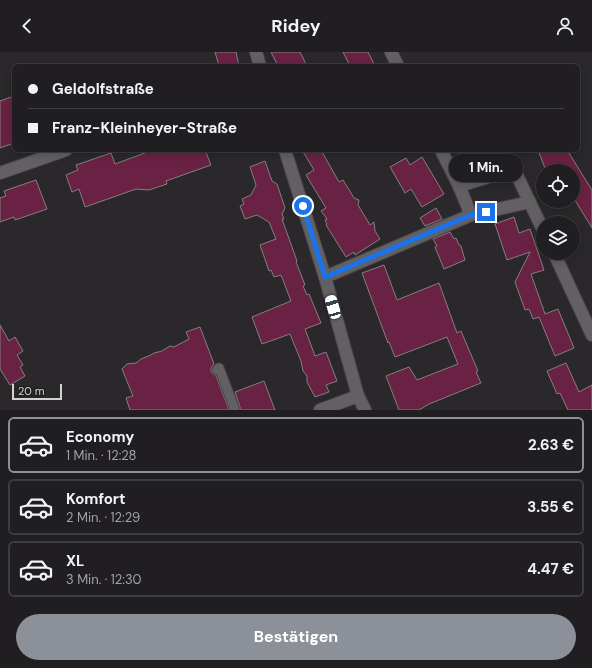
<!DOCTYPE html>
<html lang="de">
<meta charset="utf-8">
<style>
body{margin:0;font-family:"DM Sans",sans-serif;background:#2d2b2d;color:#f1f3f6;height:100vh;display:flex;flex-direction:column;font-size:15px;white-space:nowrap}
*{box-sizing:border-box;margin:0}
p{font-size:13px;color:#a2a2a5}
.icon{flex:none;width:22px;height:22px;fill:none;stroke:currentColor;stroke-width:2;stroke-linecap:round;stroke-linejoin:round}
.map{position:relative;height:358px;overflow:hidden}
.side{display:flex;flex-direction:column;background:#201e20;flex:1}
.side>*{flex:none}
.banner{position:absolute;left:12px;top:12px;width:568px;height:88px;border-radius:6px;box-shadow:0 2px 10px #0003,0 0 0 1px #3d3c3e;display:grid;align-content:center;height:88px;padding:0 16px;background:#201e20}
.controls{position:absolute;left:536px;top:112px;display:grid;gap:8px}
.controls a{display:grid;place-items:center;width:44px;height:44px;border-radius:50%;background:#201e20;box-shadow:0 2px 10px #0003,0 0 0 1px #3d3c3e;font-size:20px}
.scale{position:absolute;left:12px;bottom:10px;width:50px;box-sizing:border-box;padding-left:4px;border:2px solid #d3d2d3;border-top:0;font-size:11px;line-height:14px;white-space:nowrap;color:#d3d2d3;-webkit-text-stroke:3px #201e20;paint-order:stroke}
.end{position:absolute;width:18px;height:18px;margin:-9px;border:5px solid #1a73e8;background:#fff;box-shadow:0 0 0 2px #fff}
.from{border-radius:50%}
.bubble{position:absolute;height:28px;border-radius:14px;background:#201e20;box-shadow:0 2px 10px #0003,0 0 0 1px #3d3c3e;font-size:13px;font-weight:700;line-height:28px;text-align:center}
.car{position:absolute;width:12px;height:24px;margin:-12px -6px;border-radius:5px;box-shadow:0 0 3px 1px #0007;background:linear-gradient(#fff 24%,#345 0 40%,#fff 0 76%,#345 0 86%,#fff 0)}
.banner b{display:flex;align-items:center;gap:14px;height:38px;font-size:15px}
.banner b+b{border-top:1px solid #3d3c3e}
.banner i{width:10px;height:10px;background:#f1f3f6}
ul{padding:7px 0 0;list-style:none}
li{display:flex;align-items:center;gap:12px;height:56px;margin:0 8px 6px;padding:0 8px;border:2px solid #3d3c3e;border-radius:6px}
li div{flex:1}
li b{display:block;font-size:15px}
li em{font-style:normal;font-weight:700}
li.selected{border-color:#8c9099}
li>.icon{width:36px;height:36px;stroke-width:1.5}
.button{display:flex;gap:8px;margin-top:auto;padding:8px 16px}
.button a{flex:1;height:46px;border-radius:24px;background:#8c9099;color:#fff;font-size:16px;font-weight:700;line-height:46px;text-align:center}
header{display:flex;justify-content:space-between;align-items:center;height:52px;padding:0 16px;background:#201e20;font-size:18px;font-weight:700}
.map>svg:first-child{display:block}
.building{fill:#692243;stroke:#837f80}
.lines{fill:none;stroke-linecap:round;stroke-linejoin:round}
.service-casing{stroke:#494649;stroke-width:11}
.minor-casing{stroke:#494649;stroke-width:14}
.service{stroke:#636063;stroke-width:9}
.minor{stroke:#636063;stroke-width:12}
.route{stroke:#1a73e8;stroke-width:5}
</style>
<header><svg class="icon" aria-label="back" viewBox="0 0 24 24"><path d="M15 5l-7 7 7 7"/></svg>Ridey<svg class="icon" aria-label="person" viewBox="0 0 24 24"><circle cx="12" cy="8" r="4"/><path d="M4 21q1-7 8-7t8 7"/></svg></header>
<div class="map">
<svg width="592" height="358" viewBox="0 0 592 358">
<rect width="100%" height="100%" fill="#2a282a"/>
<g class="building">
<polygon points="215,0 236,0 239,14 219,14"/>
<polygon points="271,0 300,0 307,14 278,14"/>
<polygon points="343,0 368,0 375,14 350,14"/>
<polygon points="14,44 14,91 0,96 0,49"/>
<polygon points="153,98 205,98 211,113 166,129 167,132 149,138 136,137 85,155 79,137 72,140 66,123 78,118 76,113 111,101 115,112"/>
<polygon points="302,98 321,98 339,130 343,128 354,146 359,148 358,153 370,173 374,170 375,179 380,187 355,203 354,200 346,205 326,173 327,172 325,168 327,167 321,159 326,156 306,123 314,118"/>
<polygon points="458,98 499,98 464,113"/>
<polygon points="538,98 567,98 592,138 592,176 573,145 573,119 546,119"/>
<polygon points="422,105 444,142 422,155 411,137 405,141 390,115 406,106 410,113"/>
<polygon points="265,109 272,129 277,132 285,156 282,162 284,167 282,167 297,209 296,210 305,233 303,234 307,243 309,242 321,271 305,277 315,304 326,300 337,329 326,333 329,340 315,345 307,330 307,324 303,319 301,309 290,282 262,292 252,265 291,249 281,223 274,225 271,218 269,219 260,193 276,187 269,170 257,163 245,167 240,154 244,152 242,147 251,143 256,133 250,115"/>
<polygon points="36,128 47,157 15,168 14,165 0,170 0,146 6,144 4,139"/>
<polygon points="436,156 442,167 425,174 420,166"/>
<polygon points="514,165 519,181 530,177 544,218 531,222 545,262 558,257 574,296 555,304 539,265 533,267 529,257 525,258 515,230 530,200 507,208 495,172"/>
<polygon points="450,180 454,187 456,186 459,193 461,194 465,208 444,217 435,195 437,194 433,187"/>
<polygon points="384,213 397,248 439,231 457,281 461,279 478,319 476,320 481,331 429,352 419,358 399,358 386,324 409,315 417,328 458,312 447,285 395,305 389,290 388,291 362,221"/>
<polygon points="0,273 9,289 15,285 23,299 17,303 23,313 20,315 25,324 10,333 0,317"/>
<polygon points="200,275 214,312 211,316 211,320 216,324 229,358 130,358 126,346 133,344 122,317 127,312 136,311 141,307 151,303 154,301 162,299 170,294 174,295 189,287 186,280"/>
<polygon points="566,311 579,340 592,333 592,358 568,358 560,341 557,342 547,319"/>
<polygon points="264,329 275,358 241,358 235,340"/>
</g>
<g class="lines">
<g class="service-casing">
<polyline id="service" points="217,318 219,316 235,358"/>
</g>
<g class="minor-casing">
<g id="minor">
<polyline points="256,0 260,14"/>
<polyline points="391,0 398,14"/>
<polyline points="285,98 325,225 358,344 365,358"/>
<polyline points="441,98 459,134 514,117 543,178"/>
<polyline points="0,121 66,98"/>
<polyline points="459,134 471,163"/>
<polyline points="554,201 592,283"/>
<polyline points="325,225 471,163 530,150"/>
<polyline points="320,358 358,344"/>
</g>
</g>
<use href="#service" class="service"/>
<use href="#minor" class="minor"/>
</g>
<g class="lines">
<polyline class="route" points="303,154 325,225 471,163 486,160"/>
</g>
</svg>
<div class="controls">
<a><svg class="icon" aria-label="locate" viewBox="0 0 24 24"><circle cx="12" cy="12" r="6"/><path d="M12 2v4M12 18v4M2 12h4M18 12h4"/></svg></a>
<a><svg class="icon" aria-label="layers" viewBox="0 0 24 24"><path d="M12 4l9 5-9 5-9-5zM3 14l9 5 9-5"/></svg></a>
</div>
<div class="scale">20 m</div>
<i class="end from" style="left:303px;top:154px"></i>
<i class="end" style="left:486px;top:160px"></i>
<div class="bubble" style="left:449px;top:102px;width:74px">1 Min.</div>
<i class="car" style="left:333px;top:255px;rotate:344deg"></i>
<div class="banner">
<b><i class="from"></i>Geldolfstraße</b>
<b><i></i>Franz-Kleinheyer-Straße</b>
</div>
</div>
<section class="side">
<ul>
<li class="selected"><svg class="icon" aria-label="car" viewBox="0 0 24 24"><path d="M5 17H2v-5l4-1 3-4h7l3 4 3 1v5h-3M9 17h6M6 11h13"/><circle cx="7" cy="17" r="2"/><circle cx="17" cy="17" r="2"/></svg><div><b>Economy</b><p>1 Min. · 12:28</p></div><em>2.63 €</em></li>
<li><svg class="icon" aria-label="car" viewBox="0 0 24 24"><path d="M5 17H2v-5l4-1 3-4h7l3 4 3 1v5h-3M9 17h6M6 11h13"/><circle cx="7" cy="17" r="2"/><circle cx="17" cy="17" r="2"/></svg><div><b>Komfort</b><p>2 Min. · 12:29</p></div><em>3.55 €</em></li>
<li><svg class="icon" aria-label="car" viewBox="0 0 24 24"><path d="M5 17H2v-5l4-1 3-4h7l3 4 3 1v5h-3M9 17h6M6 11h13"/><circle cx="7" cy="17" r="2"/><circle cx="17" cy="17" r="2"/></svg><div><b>XL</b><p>3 Min. · 12:30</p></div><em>4.47 €</em></li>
</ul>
<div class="button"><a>Bestätigen</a></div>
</section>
